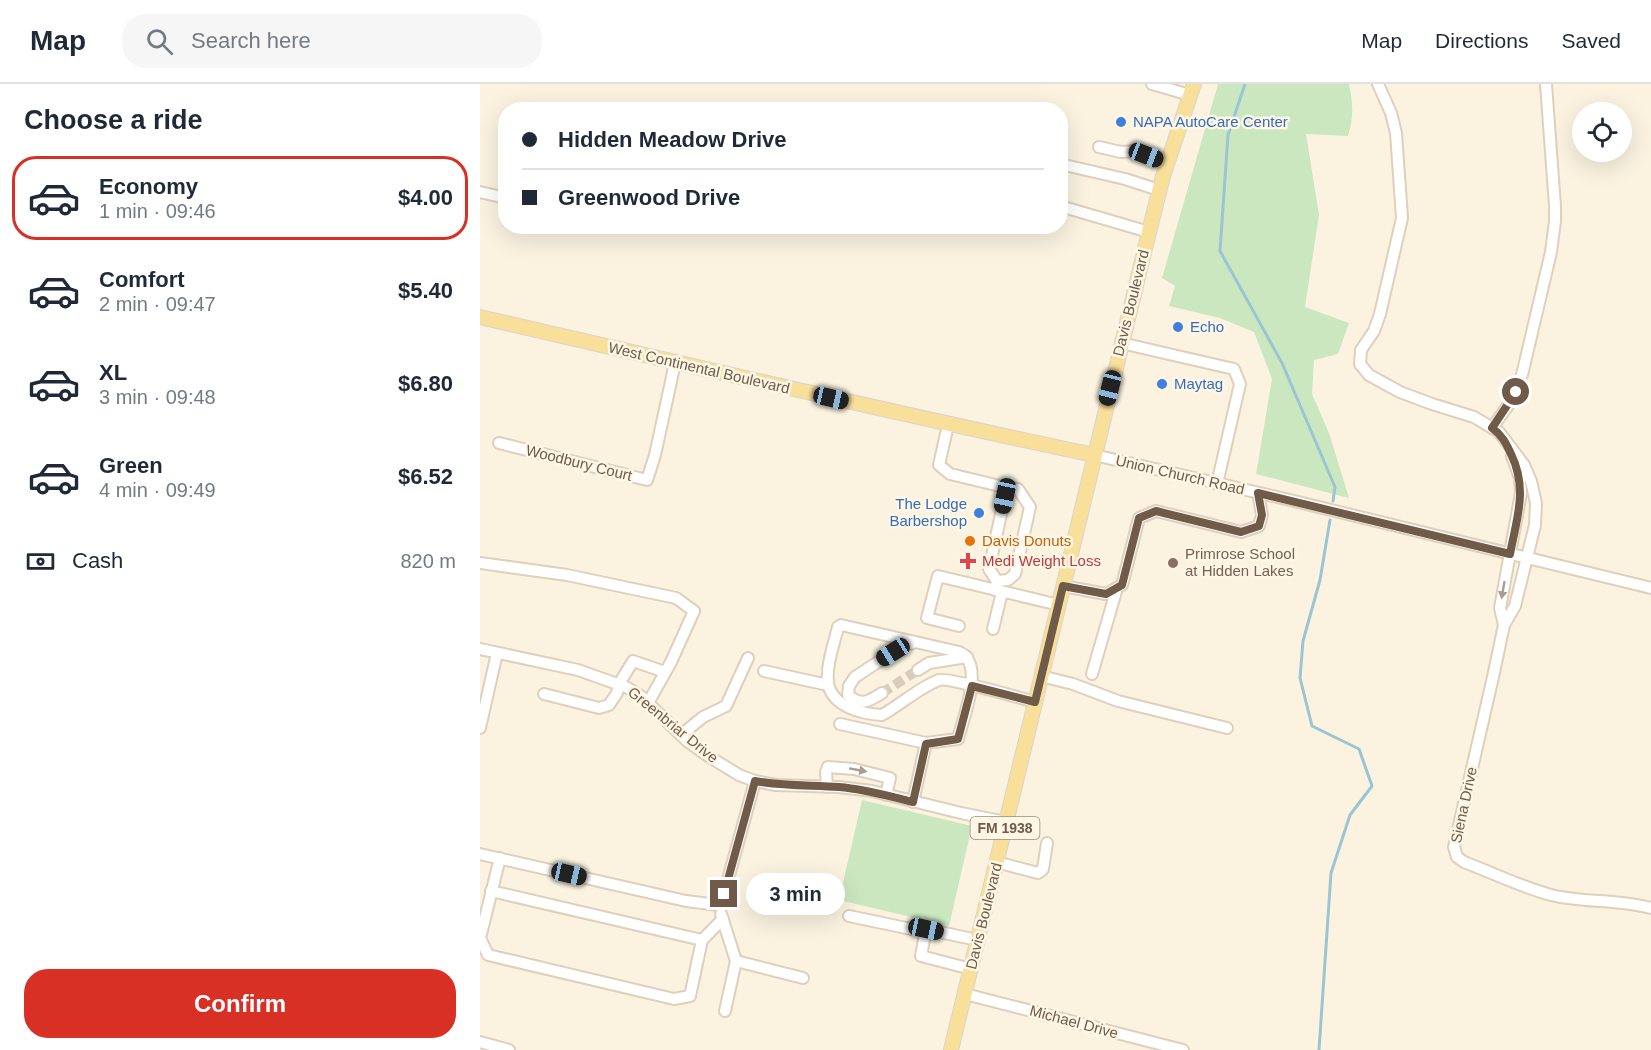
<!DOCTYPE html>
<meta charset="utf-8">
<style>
body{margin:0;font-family:Arial,sans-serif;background:#f6f6f7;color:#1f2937;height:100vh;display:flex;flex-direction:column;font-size:22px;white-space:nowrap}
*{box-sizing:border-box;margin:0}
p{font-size:20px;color:#747a83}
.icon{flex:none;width:33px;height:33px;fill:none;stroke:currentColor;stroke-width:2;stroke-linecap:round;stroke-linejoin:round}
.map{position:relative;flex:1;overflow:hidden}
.panel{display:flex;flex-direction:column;background:#fff;width:480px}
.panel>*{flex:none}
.hud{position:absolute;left:18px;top:18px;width:570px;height:132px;border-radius:24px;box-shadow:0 6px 24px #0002;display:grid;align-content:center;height:132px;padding:0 24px;background:#fff}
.controls{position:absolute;left:1092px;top:18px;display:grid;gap:12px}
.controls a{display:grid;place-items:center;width:60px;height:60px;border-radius:50%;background:#fff;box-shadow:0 6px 24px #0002;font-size:30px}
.end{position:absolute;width:27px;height:27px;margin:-14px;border:8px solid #705b49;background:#fff;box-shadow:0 0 0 3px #fff}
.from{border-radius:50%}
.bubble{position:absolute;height:42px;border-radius:21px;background:#fff;box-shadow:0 6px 24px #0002;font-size:20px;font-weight:700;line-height:42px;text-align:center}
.car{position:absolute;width:18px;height:36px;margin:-18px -9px;border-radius:8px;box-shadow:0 0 4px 2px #0007;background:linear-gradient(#222 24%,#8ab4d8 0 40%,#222 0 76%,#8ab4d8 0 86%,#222 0)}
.hud b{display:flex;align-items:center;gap:21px;height:57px;font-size:22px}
.hud b+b{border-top:2px solid #e0e1e3}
.hud i{width:15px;height:15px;background:#1f2937}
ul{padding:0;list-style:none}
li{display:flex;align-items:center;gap:18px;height:84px;margin:0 12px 9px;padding:0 12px;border:3px solid transparent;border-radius:24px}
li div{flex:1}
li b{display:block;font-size:22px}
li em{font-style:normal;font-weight:700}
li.current{border-color:#d93025}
li>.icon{width:54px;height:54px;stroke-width:1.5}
h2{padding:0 24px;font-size:27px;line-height:72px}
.pay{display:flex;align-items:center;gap:15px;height:66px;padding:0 24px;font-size:22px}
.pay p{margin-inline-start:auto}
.button{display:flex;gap:12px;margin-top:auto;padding:12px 24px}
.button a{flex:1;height:69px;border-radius:24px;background:#d93025;color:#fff;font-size:24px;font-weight:700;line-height:69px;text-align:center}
header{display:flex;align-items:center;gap:36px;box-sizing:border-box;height:84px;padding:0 30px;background:#fff;border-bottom:2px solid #e0e1e3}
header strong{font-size:28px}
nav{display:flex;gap:33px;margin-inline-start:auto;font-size:21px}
.search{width:420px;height:54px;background:#f6f6f7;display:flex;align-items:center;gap:15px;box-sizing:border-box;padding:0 21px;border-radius:24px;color:#747a83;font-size:22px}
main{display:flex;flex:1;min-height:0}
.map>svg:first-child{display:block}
.green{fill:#cbe7bf}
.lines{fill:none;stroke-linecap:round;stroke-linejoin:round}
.stream{stroke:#9cc5d4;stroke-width:3}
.minor-tunnel{stroke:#d8cdba;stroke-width:10;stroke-dasharray:10 5;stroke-linecap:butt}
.minor-casing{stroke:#ded0bc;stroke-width:14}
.major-casing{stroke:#dad4d0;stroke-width:16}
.minor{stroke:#fff;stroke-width:10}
.major{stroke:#f8df9a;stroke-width:14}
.oneway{fill:#a99d92}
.route{stroke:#705b49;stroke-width:8}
.shop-dot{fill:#3f7fe0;stroke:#fef7e5;stroke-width:2}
.food-dot{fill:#e8710a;stroke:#fef7e5;stroke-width:2}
.health-dot{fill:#e0444e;stroke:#fef7e5;stroke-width:2}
.education-dot{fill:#8d6e63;stroke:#fef7e5;stroke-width:2}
.labels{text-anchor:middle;stroke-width:5;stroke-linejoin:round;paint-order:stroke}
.shield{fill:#fef7e5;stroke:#9b8a78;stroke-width:1.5}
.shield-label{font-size:14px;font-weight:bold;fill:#705b49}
.shop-label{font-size:15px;fill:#366cbe;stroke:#fef7e5;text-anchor:start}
.street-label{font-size:15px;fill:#705b49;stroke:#fef7e5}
.food-label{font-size:15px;fill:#c56008;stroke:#fef7e5;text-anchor:start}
.education-label{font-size:15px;fill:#785e54;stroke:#fef7e5;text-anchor:start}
.health-label{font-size:15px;fill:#be3a42;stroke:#fef7e5;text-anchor:start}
</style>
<header>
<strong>Map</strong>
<div class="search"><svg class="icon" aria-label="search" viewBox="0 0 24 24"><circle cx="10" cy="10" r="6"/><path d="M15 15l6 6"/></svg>Search here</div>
<nav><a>Map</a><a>Directions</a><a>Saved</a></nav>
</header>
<main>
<section class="panel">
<h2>Choose a ride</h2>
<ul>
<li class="current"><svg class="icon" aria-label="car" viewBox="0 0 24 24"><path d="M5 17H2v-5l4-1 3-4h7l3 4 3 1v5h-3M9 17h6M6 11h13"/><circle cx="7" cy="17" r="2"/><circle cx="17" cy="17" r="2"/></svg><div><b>Economy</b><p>1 min · 09:46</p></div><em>$4.00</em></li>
<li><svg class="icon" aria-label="car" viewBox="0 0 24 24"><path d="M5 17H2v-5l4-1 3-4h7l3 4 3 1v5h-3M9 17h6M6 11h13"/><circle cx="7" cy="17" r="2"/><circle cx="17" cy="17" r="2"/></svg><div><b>Comfort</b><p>2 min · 09:47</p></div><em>$5.40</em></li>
<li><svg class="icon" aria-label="car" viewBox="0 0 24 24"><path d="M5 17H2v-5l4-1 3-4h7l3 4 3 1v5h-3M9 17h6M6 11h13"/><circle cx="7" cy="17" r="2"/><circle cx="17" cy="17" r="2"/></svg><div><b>XL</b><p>3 min · 09:48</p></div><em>$6.80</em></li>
<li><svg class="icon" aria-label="car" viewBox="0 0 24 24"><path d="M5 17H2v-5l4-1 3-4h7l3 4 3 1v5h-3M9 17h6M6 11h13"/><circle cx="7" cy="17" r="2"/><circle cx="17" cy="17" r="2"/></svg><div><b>Green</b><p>4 min · 09:49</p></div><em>$6.52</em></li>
</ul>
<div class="pay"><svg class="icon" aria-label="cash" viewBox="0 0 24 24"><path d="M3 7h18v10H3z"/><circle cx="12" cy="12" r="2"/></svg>Cash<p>820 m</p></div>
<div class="button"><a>Confirm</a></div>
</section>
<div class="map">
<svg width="1171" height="966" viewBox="0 0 1171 966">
<rect width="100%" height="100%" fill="#fbf3e0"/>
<g class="green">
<path d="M738,0H869C873,19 874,33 868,52L826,50L839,131L825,223L869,239L858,270L834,276L832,310L849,349L869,414L776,390L792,295L774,248L740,234L689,222L695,202L682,194Z"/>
<polygon points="382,716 492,742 469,842 359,816"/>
</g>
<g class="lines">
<g class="stream">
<polyline points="765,0 748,51 740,167 802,279 855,403 853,417"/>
<polyline points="839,966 851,789 870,731 892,702 879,665 832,642 820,594 823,557 840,496 850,436"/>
</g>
<polyline class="minor-tunnel" points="402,609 438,586"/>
<g class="minor-casing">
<g id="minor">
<polyline points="672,0 710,11"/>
<path d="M898,0L911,29L916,49L922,134L900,230L894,247L881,266L880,280L889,291L920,308L952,320L994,333L1019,348L1044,381L1051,397L1056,419L1055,441L1035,522L1024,541L1013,593L974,763L977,773L984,778C1013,789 1041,803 1071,811C1103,819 1138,815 1171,824"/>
<polyline points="619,63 641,68 655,67 687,79"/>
<polyline points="580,80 645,95 679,106"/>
<polyline points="0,108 26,114"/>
<polyline points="580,122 669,148"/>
<polyline points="641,259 754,285 760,300 737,400"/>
<polyline points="468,341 459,381 470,390 524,403 525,412 509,485 517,497 515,506"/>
<polyline points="1012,344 1032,316 1042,291 1071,168 1075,137 1075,122 1066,0"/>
<polyline points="19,359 167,396 175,371 195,279"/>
<polyline points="614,371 810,416 1171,504"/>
<polyline points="0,479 87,491 196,514 214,527 191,578 168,619"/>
<polyline points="517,497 528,496 535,490 550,423 538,405 524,403"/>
<polyline points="583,502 626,510 642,501 659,434 676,427 761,448 779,442 782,431 778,409"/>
<polyline points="1024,541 1020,524 1041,409 1040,394 1032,372"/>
<polyline points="479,542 447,534 458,492 579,521"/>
<polyline points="513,545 522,508"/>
<polyline points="0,565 98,586 146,603 162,613 207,657 228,672 259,691 275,697 296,701 359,703 392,707 481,729 526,738"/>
<polyline points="438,586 449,579 487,573"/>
<polyline points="284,587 348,601"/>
<polyline points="612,590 637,504"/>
<polyline points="561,592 593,600 638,617 747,644"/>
<path d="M402,609C389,617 381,623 368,611L369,602L375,593L424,561L433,559"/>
<polyline points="64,610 119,624 129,621 137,609 139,600 153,577 185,588"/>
<polyline points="360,640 446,659"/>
<polyline points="0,644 17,569"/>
<polyline points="201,651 223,633 246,622 268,574"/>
<polyline points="347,703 346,688 348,683 374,685 410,694 406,711"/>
<path d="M433,718L446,659L478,655C483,635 500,592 487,574C486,572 481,569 479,568L361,541L358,543C354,560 346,581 348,599C352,623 383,630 402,631C420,621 440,603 459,596C467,593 541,614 555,618"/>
<polyline points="0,770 206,817 238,821 244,810 275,697"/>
<polyline points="20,774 0,854 8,871 194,915 210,912 222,856 243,835"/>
<polyline points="516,778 558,789 563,785 567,759"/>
<polyline points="11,807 222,856"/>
<polyline points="241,830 256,877 245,927"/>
<polyline points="369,832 431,845 446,845 497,856"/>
<polyline points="446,845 441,872 491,885"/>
<polyline points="256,877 323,894"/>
<polyline points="485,910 703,966"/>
<polyline points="0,958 29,966"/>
</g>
</g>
<g class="major-casing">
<g id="major">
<path d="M0,233C204,280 408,328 614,371"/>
<polyline points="471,966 669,148 683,92 714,0"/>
</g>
</g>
<use href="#minor" class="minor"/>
<use href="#major" class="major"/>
</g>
<defs><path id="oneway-solid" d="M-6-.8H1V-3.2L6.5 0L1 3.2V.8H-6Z" transform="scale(1.5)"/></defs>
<g class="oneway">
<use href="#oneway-solid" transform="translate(1023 506) rotate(100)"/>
<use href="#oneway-solid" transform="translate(378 686) rotate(10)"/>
</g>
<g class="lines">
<path class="route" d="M244,810L275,697C303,702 331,701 359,703C384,705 409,712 433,718L446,660L478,655L492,602L555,618L583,502L626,510L642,501L659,434L676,427L761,448L779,442L782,431L778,409L1030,470C1037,433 1048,405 1031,370C1026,359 1022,351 1012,344L1036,308"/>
</g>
<g class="shop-dot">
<circle cx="641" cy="38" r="6"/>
<circle cx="698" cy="243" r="6"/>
<circle cx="682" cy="300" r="6"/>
<circle cx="499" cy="429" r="6"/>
</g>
<circle class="food-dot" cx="490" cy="457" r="6"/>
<path class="health-dot" d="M485 468h6v6h6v6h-6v6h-6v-6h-6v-6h6z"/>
<circle class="education-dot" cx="693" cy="479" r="6"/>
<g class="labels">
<rect class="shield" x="490.5" y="733" width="69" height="22" rx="4.5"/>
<g class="shield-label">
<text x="525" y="749">FM 1938</text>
</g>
<g class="shop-label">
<text x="653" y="43">NAPA AutoCare Center</text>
<text x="710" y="248">Echo</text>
<text x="694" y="305">Maytag</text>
<text x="487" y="425" text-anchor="end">The Lodge<tspan x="487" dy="17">Barbershop</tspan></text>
</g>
<g class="street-label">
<text transform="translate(651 219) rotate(-76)" y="5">Davis Boulevard</text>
<text transform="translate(219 284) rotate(13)" y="5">West Continental Boulevard</text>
<text transform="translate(99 379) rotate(14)" y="5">Woodbury Court</text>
<text transform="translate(700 391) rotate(13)" y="5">Union Church Road</text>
<text transform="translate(193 641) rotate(39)" y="5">Greenbriar Drive</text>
<text transform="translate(984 721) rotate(-78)" y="5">Siena Drive</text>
<text transform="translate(504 832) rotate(-76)" y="5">Davis Boulevard</text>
<text transform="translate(594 938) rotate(15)" y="5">Michael Drive</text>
</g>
<g class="food-label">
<text x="502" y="462">Davis Donuts</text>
</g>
<g class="education-label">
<text x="705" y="475">Primrose School<tspan x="705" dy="17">at Hidden Lakes</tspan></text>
</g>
<g class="health-label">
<text x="502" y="482">Medi Weight Loss</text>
</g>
</g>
</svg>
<div class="controls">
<a><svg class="icon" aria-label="locate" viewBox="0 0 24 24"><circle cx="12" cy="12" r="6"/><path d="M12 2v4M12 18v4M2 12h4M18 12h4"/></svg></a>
</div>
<i class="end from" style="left:1036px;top:308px"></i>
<i class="end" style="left:244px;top:810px"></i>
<div class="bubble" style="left:266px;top:789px;width:99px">3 min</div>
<i class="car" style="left:666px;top:71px;rotate:111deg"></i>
<i class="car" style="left:630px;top:304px;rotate:194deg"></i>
<i class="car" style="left:351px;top:314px;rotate:103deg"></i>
<i class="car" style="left:525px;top:412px;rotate:192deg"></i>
<i class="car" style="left:413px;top:568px;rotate:238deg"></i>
<i class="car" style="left:89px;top:790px;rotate:103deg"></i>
<i class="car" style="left:446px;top:845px;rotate:102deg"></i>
<div class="hud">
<b><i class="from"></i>Hidden Meadow Drive</b>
<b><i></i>Greenwood Drive</b>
</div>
</div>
</main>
